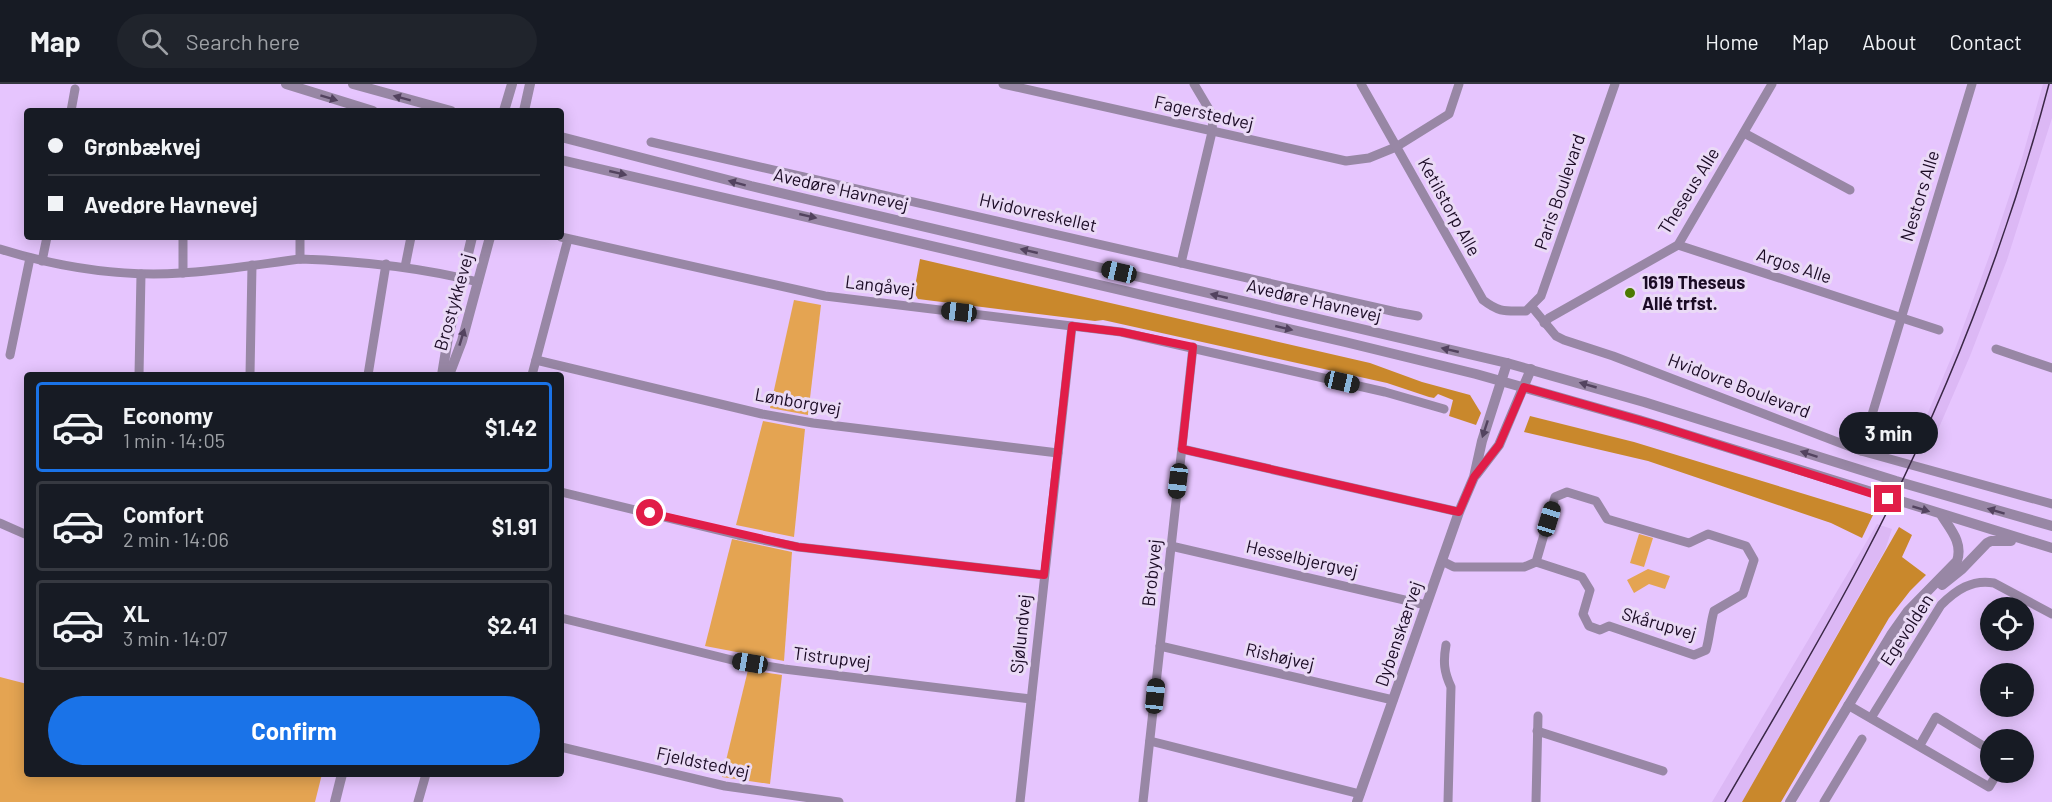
<!DOCTYPE html>
<meta charset="utf-8">
<style>
body{margin:0;font-family:Barlow,sans-serif;background:#20242c;color:#f1f3f6;height:100vh;display:flex;flex-direction:column;font-size:22px;white-space:nowrap}
*{box-sizing:border-box;margin:0}
p{font-size:20px;color:#9ea1a6}
.icon{flex:none;width:33px;height:33px;fill:none;stroke:currentColor;stroke-width:2;stroke-linecap:round;stroke-linejoin:round}
.map{position:relative;flex:1;overflow:hidden}
.sheet{position:absolute;left:24px;top:288px;width:540px;height:405px;display:flex;flex-direction:column;background:#171b24;border-radius:6px;box-shadow:0 3px 15px #0003}
.sheet>*{flex:none}
.guide{position:absolute;left:24px;top:24px;width:540px;height:132px;border-radius:6px;box-shadow:0 3px 15px #0003;display:grid;align-content:center;height:132px;padding:0 24px;background:#171b24}
.tools{position:absolute;left:1980px;top:513px;display:grid;gap:12px}
.tools a{display:grid;place-items:center;width:54px;height:54px;border-radius:50%;background:#171b24;box-shadow:0 3px 15px #0003;font-size:30px}
.end{position:absolute;width:27px;height:27px;margin:-14px;border:8px solid #e11d48;background:#fff;box-shadow:0 0 0 3px #fff}
.from{border-radius:50%}
.bubble{position:absolute;height:42px;border-radius:21px;background:#171b24;box-shadow:0 3px 15px #0003;font-size:20px;font-weight:700;line-height:42px;text-align:center}
.car{position:absolute;width:18px;height:36px;margin:-18px -9px;border-radius:8px;box-shadow:0 0 4px 2px #0007;background:linear-gradient(#222 24%,#8ab4d8 0 40%,#222 0 76%,#8ab4d8 0 86%,#222 0)}
.guide b{display:flex;align-items:center;gap:21px;height:57px;font-size:22px}
.guide b+b{border-top:2px solid #363941}
.guide i{width:15px;height:15px;background:#f1f3f6}
ul{padding:10px 0 0;list-style:none}
li{display:flex;align-items:center;gap:18px;height:90px;margin:0 12px 9px;padding:0 12px;border:3px solid #363941;border-radius:6px}
li div{flex:1}
li b{display:block;font-size:22px}
li em{font-style:normal;font-weight:700}
li.current{border-color:#1a73e8}
li>.icon{width:54px;height:54px;stroke-width:1.5}
.button{display:flex;gap:12px;margin-top:auto;padding:12px 24px}
.button a{flex:1;height:69px;border-radius:36px;background:#1a73e8;color:#fff;font-size:24px;font-weight:700;line-height:69px;text-align:center}
header{display:flex;align-items:center;gap:36px;box-sizing:border-box;height:84px;padding:0 30px;background:#171b24;border-bottom:2px solid #363941}
header strong{font-size:28px}
nav{display:flex;gap:33px;margin-inline-start:auto;font-size:21px}
.search{width:420px;height:54px;background:#20242c;display:flex;align-items:center;gap:15px;box-sizing:border-box;padding:0 21px;border-radius:33px;color:#9ea1a6;font-size:22px}
.map>svg:first-child{display:block}
.built{fill:#dcb8f5}
.green{fill:#e4a452}
.forest{fill:#c9882c}
.lines{fill:none;stroke-linecap:round;stroke-linejoin:round}
.minor{stroke:#9887a5;stroke-width:9}
.tertiary{stroke:#9887a5;stroke-width:10}
.tram{stroke:#3a2746;stroke-width:1.5}
.oneway{fill:#53435f}
.route{stroke:#e11d48;stroke-width:8}
.poi-dot{fill:#4c7a00;stroke:#eadaf6;stroke-width:2}
.labels{text-anchor:middle;stroke-width:6;stroke-linejoin:round;paint-order:stroke}
.street-label{font-size:18px;fill:#1b0b25;stroke:#eadaf6}
.poi-label{font-size:18px;font-weight:bold;fill:#1b0b25;stroke:#eadaf6;text-anchor:start}
</style>
<header>
<strong>Map</strong>
<div class="search"><svg class="icon" aria-label="search" viewBox="0 0 24 24"><circle cx="10" cy="10" r="6"/><path d="M15 15l6 6"/></svg>Search here</div>
<nav><a>Home</a><a>Map</a><a>About</a><a>Contact</a></nav>
</header>
<div class="map">
<svg width="2052" height="718" viewBox="0 0 2052 718">
<rect width="100%" height="100%" fill="#e6c5fe"/>
<g class="built">
<polygon points="2043,0 2052,0 2052,34 2007,176 1970,272 1931,362 1916,357 1955,265 1990,170 2022,74"/>
<polygon points="1877,440 1892,445 1885,466 1742,718 1712,718"/>
</g>
<g class="green">
<polygon points="794,216 821,221 808,331 770,324"/>
<polygon points="763,337 805,345 794,453 736,441"/>
<polygon points="1639,450 1653,454 1644,483 1630,479"/>
<polygon points="732,455 792,468 784,577 705,562"/>
<polygon points="1648,485 1670,492 1665,505 1649,500 1634,509 1627,496"/>
<polygon points="748,586 782,591 770,700 722,693"/>
<polygon points="0,593 27,600 27,690 322,690 315,718 0,718"/>
</g>
<g class="forest">
<polygon points="920,175 1370,279 1422,298 1470,311 1481,329 1476,341 1449,332 1453,316 1438,310 1434,314 1429,313 1387,299 1103,236 1095,237 918,215 914,208"/>
<polygon points="1530,332 1634,358 1873,431 1862,454 1831,439 1648,377 1524,348"/>
<polygon points="1899,443 1912,451 1902,473 1926,491 1910,507 1889,534 1781,718 1742,718"/>
</g>
<g class="lines">
<g class="minor">
<polyline points="1003,0 1346,77 1369,74 1396,63 1449,30 1459,0"/>
<path d="M1361,0L1483,216C1500,229 1505,227 1526,227L1541,212L1615,0"/>
<polyline points="71,27 75,5"/>
<polyline points="1744,49 1850,106"/>
<polyline points="651,58 1396,228 1418,232"/>
<polyline points="183,153 183,189"/>
<polyline points="561,153 825,212 1121,248 1385,308 1444,325"/>
<polyline points="1678,161 1939,246"/>
<path d="M0,165C58,183 120,193 181,189C221,187 261,180 300,175C361,177 419,183 478,198"/>
<polyline points="300,175 300,153"/>
<polyline points="42,177 47,153"/>
<polyline points="1181,179 1212,48 1213,32 1194,0"/>
<polyline points="405,183 411,153"/>
<polyline points="1532,223 1556,252 1564,256 1613,272 1861,367 2052,420"/>
<polyline points="1544,239 1549,234 1678,161 1772,0"/>
<polyline points="1996,265 2052,284"/>
<polyline points="10,271 30,174"/>
<polyline points="536,276 762,330 813,339 1058,369"/>
<polyline points="139,291 141,190"/>
<polyline points="250,291 252,181"/>
<polyline points="368,291 386,180"/>
<polyline points="532,291 568,155"/>
<polyline points="1182,365 1459,428"/>
<polyline points="1861,367 1972,0"/>
<polyline points="561,408 738,451 798,463 1044,491"/>
<polyline points="0,439 27,451"/>
<polyline points="1171,462 1426,521"/>
<path d="M1442,477L1454,483H1524L1536,478L1582,493L1590,506L1583,530L1589,542L1600,546L1609,542L1694,571L1706,566C1710,552 1710,541 1714,527L1743,510L1754,476L1746,462L1708,450L1689,459L1607,435L1596,417L1567,408L1555,413L1536,478"/>
<polyline points="561,534 732,576 784,585 1031,615"/>
<path d="M1446,561C1443,578 1444,588 1451,603L1448,718"/>
<polyline points="1160,562 1393,616"/>
<polyline points="1848,621 1989,703 1998,688"/>
<path d="M1871,634L1941,521C1956,506 1972,495 1994,499L2052,530"/>
<polyline points="1537,647 1663,687"/>
<polyline points="1150,657 1360,710"/>
<polyline points="1920,661 1936,633 1990,666"/>
<polyline points="561,663 725,702 839,718"/>
<polyline points="418,718 426,690"/>
<polyline points="1020,718 1072,242"/>
<polyline points="1143,718 1193,263"/>
<polyline points="1536,718 1538,632"/>
<polyline points="1824,718 1862,655"/>
</g>
<g class="tertiary">
<polyline points="286,0 373,27"/>
<polyline points="353,0 451,27"/>
<polyline points="504,27 512,0"/>
<polyline points="524,27 530,0"/>
<polyline points="561,53 751,102 1507,279 1644,318 1896,397 2052,442"/>
<polyline points="561,76 1345,258 1476,290 1639,336 2052,464"/>
<polyline points="442,291 448,254 472,153"/>
<polyline points="449,291 462,257 490,153"/>
<polyline points="1476,391 1499,361 1531,285"/>
<polyline points="1942,501 1962,485 1987,459 1991,457 2011,457"/>
<polyline points="335,718 342,690"/>
<polyline points="1357,718 1459,428 1474,393 1482,357 1507,279"/>
<path d="M1790,718L1891,551L1908,527L1957,477C1963,459 1951,446 1942,432"/>
</g>
<path class="tram" d="M1725,718C1773,635 1822,554 1866,469C1944,320 2006,162 2049,0"/>
</g>
<defs><path id="oneway-solid" d="M-6-.8H1V-3.2L6.5 0L1 3.2V.8H-6Z" transform="scale(1.5)"/></defs>
<g class="oneway">
<use href="#oneway-solid" transform="translate(329 14) rotate(17)"/>
<use href="#oneway-solid" transform="translate(402 14) rotate(-165)"/>
<use href="#oneway-solid" transform="translate(618 89) rotate(13)"/>
<use href="#oneway-solid" transform="translate(737 99) rotate(-165)"/>
<use href="#oneway-solid" transform="translate(808 132) rotate(13)"/>
<use href="#oneway-solid" transform="translate(1029 167) rotate(-167)"/>
<use href="#oneway-solid" transform="translate(1219 212) rotate(-167)"/>
<use href="#oneway-solid" transform="translate(1284 244) rotate(13)"/>
<use href="#oneway-solid" transform="translate(462 253) rotate(-73)"/>
<use href="#oneway-solid" transform="translate(1450 266) rotate(-167)"/>
<use href="#oneway-solid" transform="translate(1588 301) rotate(-164)"/>
<use href="#oneway-solid" transform="translate(1485 345) rotate(108)"/>
<use href="#oneway-solid" transform="translate(1809 370) rotate(-162)"/>
<use href="#oneway-solid" transform="translate(1921 425) rotate(17)"/>
<use href="#oneway-solid" transform="translate(1996 427) rotate(-163)"/>
</g>
<g class="lines">
<polyline class="route" points="650,429 798,463 1044,491 1072,242 1121,248 1193,263 1182,365 1459,428 1474,393 1499,361 1524,303 1660,342 1888,415"/>
</g>
<circle class="poi-dot" cx="1630" cy="209" r="6"/>
<g class="labels">
<g class="street-label">
<text transform="translate(1204 29) rotate(13)" y="6">Fagerstedvej</text>
<text transform="translate(841 106) rotate(13)" y="6">Avedøre Havnevej</text>
<text transform="translate(1689 107) rotate(-58)" y="6">Theseus Alle</text>
<text transform="translate(1560 108) rotate(-71)" y="6">Paris Boulevard</text>
<text transform="translate(1920 112) rotate(-73)" y="6">Nestors Alle</text>
<text transform="translate(1449 123) rotate(61)" y="6">Ketilstorp Alle</text>
<text transform="translate(1038 129) rotate(13)" y="6">Hvidovreskellet</text>
<text transform="translate(1794 182) rotate(18)" y="6">Argos Alle</text>
<text transform="translate(880 202) rotate(7)" y="6">Langåvej</text>
<text transform="translate(1314 217) rotate(13)" y="6">Avedøre Havnevej</text>
<text transform="translate(454 218) rotate(-74)" y="6">Brostykkevej</text>
<text transform="translate(1739 302) rotate(21)" y="6">Hvidovre Boulevard</text>
<text transform="translate(798 318) rotate(10)" y="6">Lønborgvej</text>
<text transform="translate(1302 475) rotate(13)" y="6">Hesselbjergvej</text>
<text transform="translate(1152 489) rotate(-84)" y="6">Brobyvej</text>
<text transform="translate(1659 540) rotate(16)" y="6">Skårupvej</text>
<text transform="translate(1907 546) rotate(-57)" y="6">Egevolden</text>
<text transform="translate(1021 550) rotate(-84)" y="6">Sjølundvej</text>
<text transform="translate(1399 550) rotate(-71)" y="6">Dybenskærvej</text>
<text transform="translate(1280 573) rotate(13)" y="6">Rishøjvej</text>
<text transform="translate(832 574) rotate(7)" y="6">Tistrupvej</text>
<text transform="translate(703 679) rotate(12)" y="6">Fjeldstedvej</text>
</g>
<g class="poi-label">
<text x="1642" y="205">1619 Theseus<tspan x="1642" dy="21">Allé trfst.</tspan></text>
</g>
</g>
</svg>
<div class="tools">
<a><svg class="icon" aria-label="locate" viewBox="0 0 24 24"><circle cx="12" cy="12" r="6"/><path d="M12 2v4M12 18v4M2 12h4M18 12h4"/></svg></a>
<a>+</a>
<a>−</a>
</div>
<i class="end from" style="left:650px;top:429px"></i>
<i class="end" style="left:1888px;top:415px"></i>
<div class="bubble" style="left:1839px;top:328px;width:99px">3 min</div>
<i class="car" style="left:1119px;top:188px;rotate:283deg"></i>
<i class="car" style="left:959px;top:228px;rotate:277deg"></i>
<i class="car" style="left:1342px;top:298px;rotate:103deg"></i>
<i class="car" style="left:1178px;top:397px;rotate:187deg"></i>
<i class="car" style="left:1549px;top:435px;rotate:17deg"></i>
<i class="car" style="left:750px;top:579px;rotate:279deg"></i>
<i class="car" style="left:1155px;top:612px;rotate:6deg"></i>
<div class="guide">
<b><i class="from"></i>Grønbækvej</b>
<b><i></i>Avedøre Havnevej</b>
</div>
<section class="sheet">
<ul>
<li class="current"><svg class="icon" aria-label="car" viewBox="0 0 24 24"><path d="M5 17H2v-5l4-1 3-4h7l3 4 3 1v5h-3M9 17h6M6 11h13"/><circle cx="7" cy="17" r="2"/><circle cx="17" cy="17" r="2"/></svg><div><b>Economy</b><p>1 min · 14:05</p></div><em>$1.42</em></li>
<li><svg class="icon" aria-label="car" viewBox="0 0 24 24"><path d="M5 17H2v-5l4-1 3-4h7l3 4 3 1v5h-3M9 17h6M6 11h13"/><circle cx="7" cy="17" r="2"/><circle cx="17" cy="17" r="2"/></svg><div><b>Comfort</b><p>2 min · 14:06</p></div><em>$1.91</em></li>
<li><svg class="icon" aria-label="car" viewBox="0 0 24 24"><path d="M5 17H2v-5l4-1 3-4h7l3 4 3 1v5h-3M9 17h6M6 11h13"/><circle cx="7" cy="17" r="2"/><circle cx="17" cy="17" r="2"/></svg><div><b>XL</b><p>3 min · 14:07</p></div><em>$2.41</em></li>
</ul>
<div class="button"><a>Confirm</a></div>
</section>
</div>
